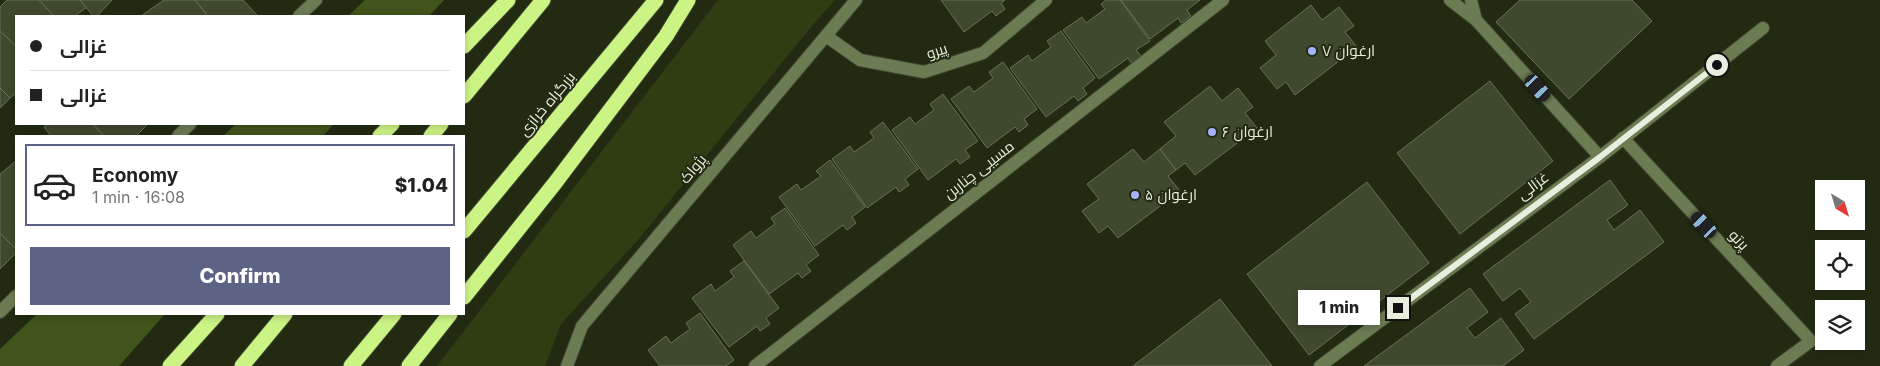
<!DOCTYPE html>
<meta charset="utf-8">
<style>
body{margin:0;font-family:Inter,Cairo,sans-serif;background:#f6f6f6;color:#222;height:100vh;display:flex;flex-direction:column;font-size:19px;white-space:nowrap}
*{box-sizing:border-box;margin:0}
p{font-size:16px;color:#767676}
.icon{flex:none;width:28px;height:28px;fill:none;stroke:currentColor;stroke-width:2;stroke-linecap:round;stroke-linejoin:round}
.map{position:relative;flex:1;overflow:hidden}
.details{position:absolute;left:15px;top:135px;width:450px;height:180px;display:flex;flex-direction:column;background:#fff;border-radius:0px;box-shadow:0 2px 8px #0003}
.details>*{flex:none}
.top-card{position:absolute;left:15px;top:15px;width:450px;height:110px;border-radius:0px;box-shadow:0 2px 8px #0003;display:grid;align-content:center;height:110px;padding:0 15px;background:#fff}
.needle{width:32px;rotate:142deg}
.fabs{position:absolute;left:1815px;top:180px;display:grid;gap:10px}
.fabs a{display:grid;place-items:center;width:50px;height:50px;border-radius:0px;background:#fff;box-shadow:0 2px 8px #0003;font-size:25px}
.end{position:absolute;width:22px;height:22px;margin:-11px;border:6px solid #e8eedf;background:#111;box-shadow:0 0 0 2px #111}
.from{border-radius:50%}
.bubble{position:absolute;height:35px;border-radius:0px;background:#fff;box-shadow:0 2px 8px #0003;font-size:16px;font-weight:800;line-height:35px;text-align:center}
.car{position:absolute;width:15px;height:30px;margin:-15px -8px;border-radius:6px;box-shadow:0 0 4px 1px #0007;background:linear-gradient(#222 24%,#8ab4d8 0 40%,#222 0 76%,#8ab4d8 0 86%,#222 0)}
.top-card b{display:flex;align-items:center;gap:18px;height:48px;font-size:19px}
.top-card b+b{border-top:1px solid #e0e0e0}
.top-card i{width:12px;height:12px;background:#222}
ul{padding:9px 0 0;list-style:none}
li{display:flex;align-items:center;gap:15px;height:82px;margin:0 10px 8px;padding:0 5px;border:2px solid #e0e0e0;border-radius:0px}
li div{flex:1}
li b{display:block;font-size:19px}
li em{font-style:normal;font-weight:800}
li.active{border-color:#5c6384}
li>.icon{width:45px;height:45px;stroke-width:1.5}
.button{display:flex;gap:10px;margin-top:auto;padding:10px 15px}
.button a{flex:1;height:58px;border-radius:0px;background:#5c6384;color:#fff;font-size:20px;font-weight:800;line-height:58px;text-align:center}
.map>svg:first-child{display:block}
.green{fill:#2f3d12}
.forest{fill:#41541b}
.building{fill:#3f492e;stroke:#667155}
.lines{fill:none;stroke-linecap:round;stroke-linejoin:round}
.minor-casing{stroke:#3e462f;stroke-width:14}
.highway-casing{stroke:#3e462f;stroke-width:17}
.minor{stroke:#6c7c52;stroke-width:12}
.highway{stroke:#ccf485;stroke-width:15}
.route{stroke:#e8eedf;stroke-width:6}
.poi-dot{fill:#a4b2fc;stroke:#222b12;stroke-width:2}
.labels{text-anchor:middle;stroke-width:4;stroke-linejoin:round;paint-order:stroke}
.street-label{font-size:15px;fill:#e8eedf;stroke:#222b12}
.poi-label{font-size:15px;fill:#e8eedf;stroke:#222b12;text-anchor:start}
</style>
<div class="map">
<svg width="1880" height="366" viewBox="0 0 1880 366">
<rect width="100%" height="100%" fill="#222b12"/>
<polygon class="green" points="718,0 835,0 811,27 638,240 561,324 545,366 437,366"/>
<g class="forest">
<polygon points="365,0 444,0 429,16 348,16"/>
<polygon points="236,124 334,124 323,136 223,136"/>
<polygon points="37,314 165,314 119,366 0,366 0,349"/>
</g>
<g class="building">
<polygon points="7,0 39,0 54,16 16,16 16,46 0,31 0,7"/>
<polygon points="39,0 80,0 87,7 75,16 54,16"/>
<polygon points="80,0 112,0 97,16 93,16"/>
<polygon points="164,0 195,0 208,16 141,16"/>
<polygon points="195,0 243,0 257,15 255,16 208,16"/>
<polygon points="941,0 1005,0 1001,3 1005,9 996,16 992,11 964,32"/>
<polygon points="1106,0 1120,0 1150,41 1136,50 1141,56 1131,63 1128,58 1099,79 1063,30 1082,17 1086,23 1105,9 1101,4"/>
<polygon points="1121,0 1200,0 1187,10 1191,16 1181,23 1178,18 1150,39"/>
<polygon points="1520,0 1632,0 1652,21 1569,99 1496,22"/>
<polygon points="1311,5 1322,20 1339,7 1354,26 1345,32 1357,47 1295,95 1286,82 1277,89 1260,68 1276,55 1265,41"/>
<polygon points="0,31 16,46 16,93 10,98 0,88"/>
<polygon points="1061,31 1095,78 1083,88 1087,94 1078,101 1074,96 1046,117 1010,68 1028,55 1032,61 1051,47 1047,41"/>
<polygon points="1003,62 1037,109 1024,119 1028,125 1019,132 1015,127 987,148 951,99 969,86 974,92 993,78 989,72"/>
<polygon points="1490,81 1553,161 1460,234 1397,153"/>
<polygon points="1210,86 1222,101 1238,88 1253,107 1245,113 1257,128 1195,175 1185,163 1176,170 1160,149 1176,136 1164,122"/>
<polygon points="0,88 10,98 0,108"/>
<polygon points="943,94 978,141 965,150 970,157 960,164 956,159 928,180 892,130 910,117 915,124 934,110 930,104"/>
<polygon points="883,122 918,169 905,179 909,185 899,192 896,187 867,208 832,159 850,146 854,152 874,138 870,132"/>
<polygon points="48,124 93,124 104,136 51,136 44,127"/>
<polygon points="93,124 148,124 136,136 104,136"/>
<polygon points="1133,149 1144,162 1160,149 1176,170 1168,176 1180,191 1118,238 1108,226 1099,233 1082,211 1099,199 1087,184"/>
<polygon points="830,160 865,207 852,217 856,223 847,230 843,225 815,246 779,197 797,184 801,190 821,176 816,171"/>
<polygon points="16,161 16,249 0,233 0,174"/>
<polygon points="1610,180 1628,205 1607,220 1614,230 1640,210 1664,242 1534,339 1515,314 1531,302 1520,288 1503,301 1483,274"/>
<polygon points="1367,182 1429,263 1309,355 1247,274"/>
<polygon points="785,208 819,255 806,265 811,271 802,278 798,273 769,294 733,245 751,231 756,238 775,224 771,218"/>
<polygon points="0,233 16,249 16,253 0,269"/>
<polygon points="744,261 779,308 766,318 770,324 760,331 757,326 729,347 692,298 711,284 715,291 734,277 730,271"/>
<polygon points="1470,288 1488,312 1467,328 1475,338 1501,318 1524,350 1503,366 1364,366"/>
<polygon points="1220,299 1272,366 1133,366"/>
<polygon points="700,313 734,360 726,366 660,366 648,350 666,336 671,343 690,329 686,323"/>
</g>
<g class="lines">
<g class="minor-casing">
<g id="minor">
<polyline points="1450,0 1476,20 1600,157"/>
<polyline points="1471,0 1476,20"/>
<polyline points="299,16 316,0"/>
<polyline points="826,36 860,60 924,72 983,53 1046,0"/>
<polyline points="178,136 190,124"/>
<polyline points="1623,138 1811,341 1777,366"/>
<polyline points="0,312 16,296"/>
<polyline points="567,366 582,326 856,0"/>
<polyline points="755,366 1223,0"/>
<polyline points="1320,366 1600,157 1763,28"/>
</g>
</g>
<g class="highway-casing">
<g id="highway">
<polyline points="464,46 508,0"/>
<polyline points="464,96 543,0"/>
<polyline points="380,136 392,124"/>
<polyline points="431,136 441,124"/>
<polyline points="464,231 656,0"/>
<polyline points="464,297 555,183 666,36 688,0"/>
<polyline points="170,366 217,314"/>
<polyline points="242,366 285,314"/>
<polyline points="351,366 394,314"/>
<polyline points="409,366 450,314"/>
</g>
</g>
<use href="#minor" class="minor"/>
<use href="#highway" class="highway"/>
</g>
<g class="lines">
<polyline class="route" points="1398,308 1600,157 1717,65"/>
</g>
<g class="poi-dot">
<circle cx="1312" cy="51" r="5"/>
<circle cx="1212" cy="132" r="5"/>
<circle cx="1135" cy="195" r="5"/>
</g>
<g class="labels">
<g class="street-label">
<text transform="translate(937 51) rotate(-18)" y="5">پیرو</text>
<text transform="translate(547 104) rotate(-50)" y="5">بزرگراه خرازی</text>
<text transform="translate(693 169) rotate(-50)" y="5">پژواک</text>
<text transform="translate(979 170) rotate(-38)" y="5">مسیبی چناربن</text>
<text transform="translate(1533 186) rotate(-37)" y="5">غزالی</text>
<text transform="translate(1739 240) rotate(47)" y="5">پرتو</text>
</g>
<g class="poi-label">
<text x="1322" y="56">ارغوان ۷</text>
<text x="1222" y="137">ارغوان ۶</text>
<text x="1145" y="200">ارغوان ۵</text>
</g>
</g>
</svg>
<div class="fabs">
<a><svg class="needle" viewBox="-14 -14 28 28"><path d="M0-13l5 13h-10z" fill="#e53935"/><path d="M0 13l5-13h-10z" fill="#767676"/></svg></a>
<a><svg class="icon" aria-label="locate" viewBox="0 0 24 24"><circle cx="12" cy="12" r="6"/><path d="M12 2v4M12 18v4M2 12h4M18 12h4"/></svg></a>
<a><svg class="icon" aria-label="layers" viewBox="0 0 24 24"><path d="M12 4l9 5-9 5-9-5zM3 14l9 5 9-5"/></svg></a>
</div>
<i class="end from" style="left:1717px;top:65px"></i>
<i class="end" style="left:1398px;top:308px"></i>
<div class="bubble" style="left:1298px;top:290px;width:82px">1 min</div>
<i class="car" style="left:1538px;top:88px;rotate:138deg"></i>
<i class="car" style="left:1704px;top:225px;rotate:317deg"></i>
<div class="top-card">
<b><i class="from"></i>غزالی</b>
<b><i></i>غزالی</b>
</div>
<section class="details">
<ul>
<li class="active"><svg class="icon" aria-label="car" viewBox="0 0 24 24"><path d="M5 17H2v-5l4-1 3-4h7l3 4 3 1v5h-3M9 17h6M6 11h13"/><circle cx="7" cy="17" r="2"/><circle cx="17" cy="17" r="2"/></svg><div><b>Economy</b><p>1 min · 16:08</p></div><em>$1.04</em></li>
</ul>
<div class="button"><a>Confirm</a></div>
</section>
</div>
